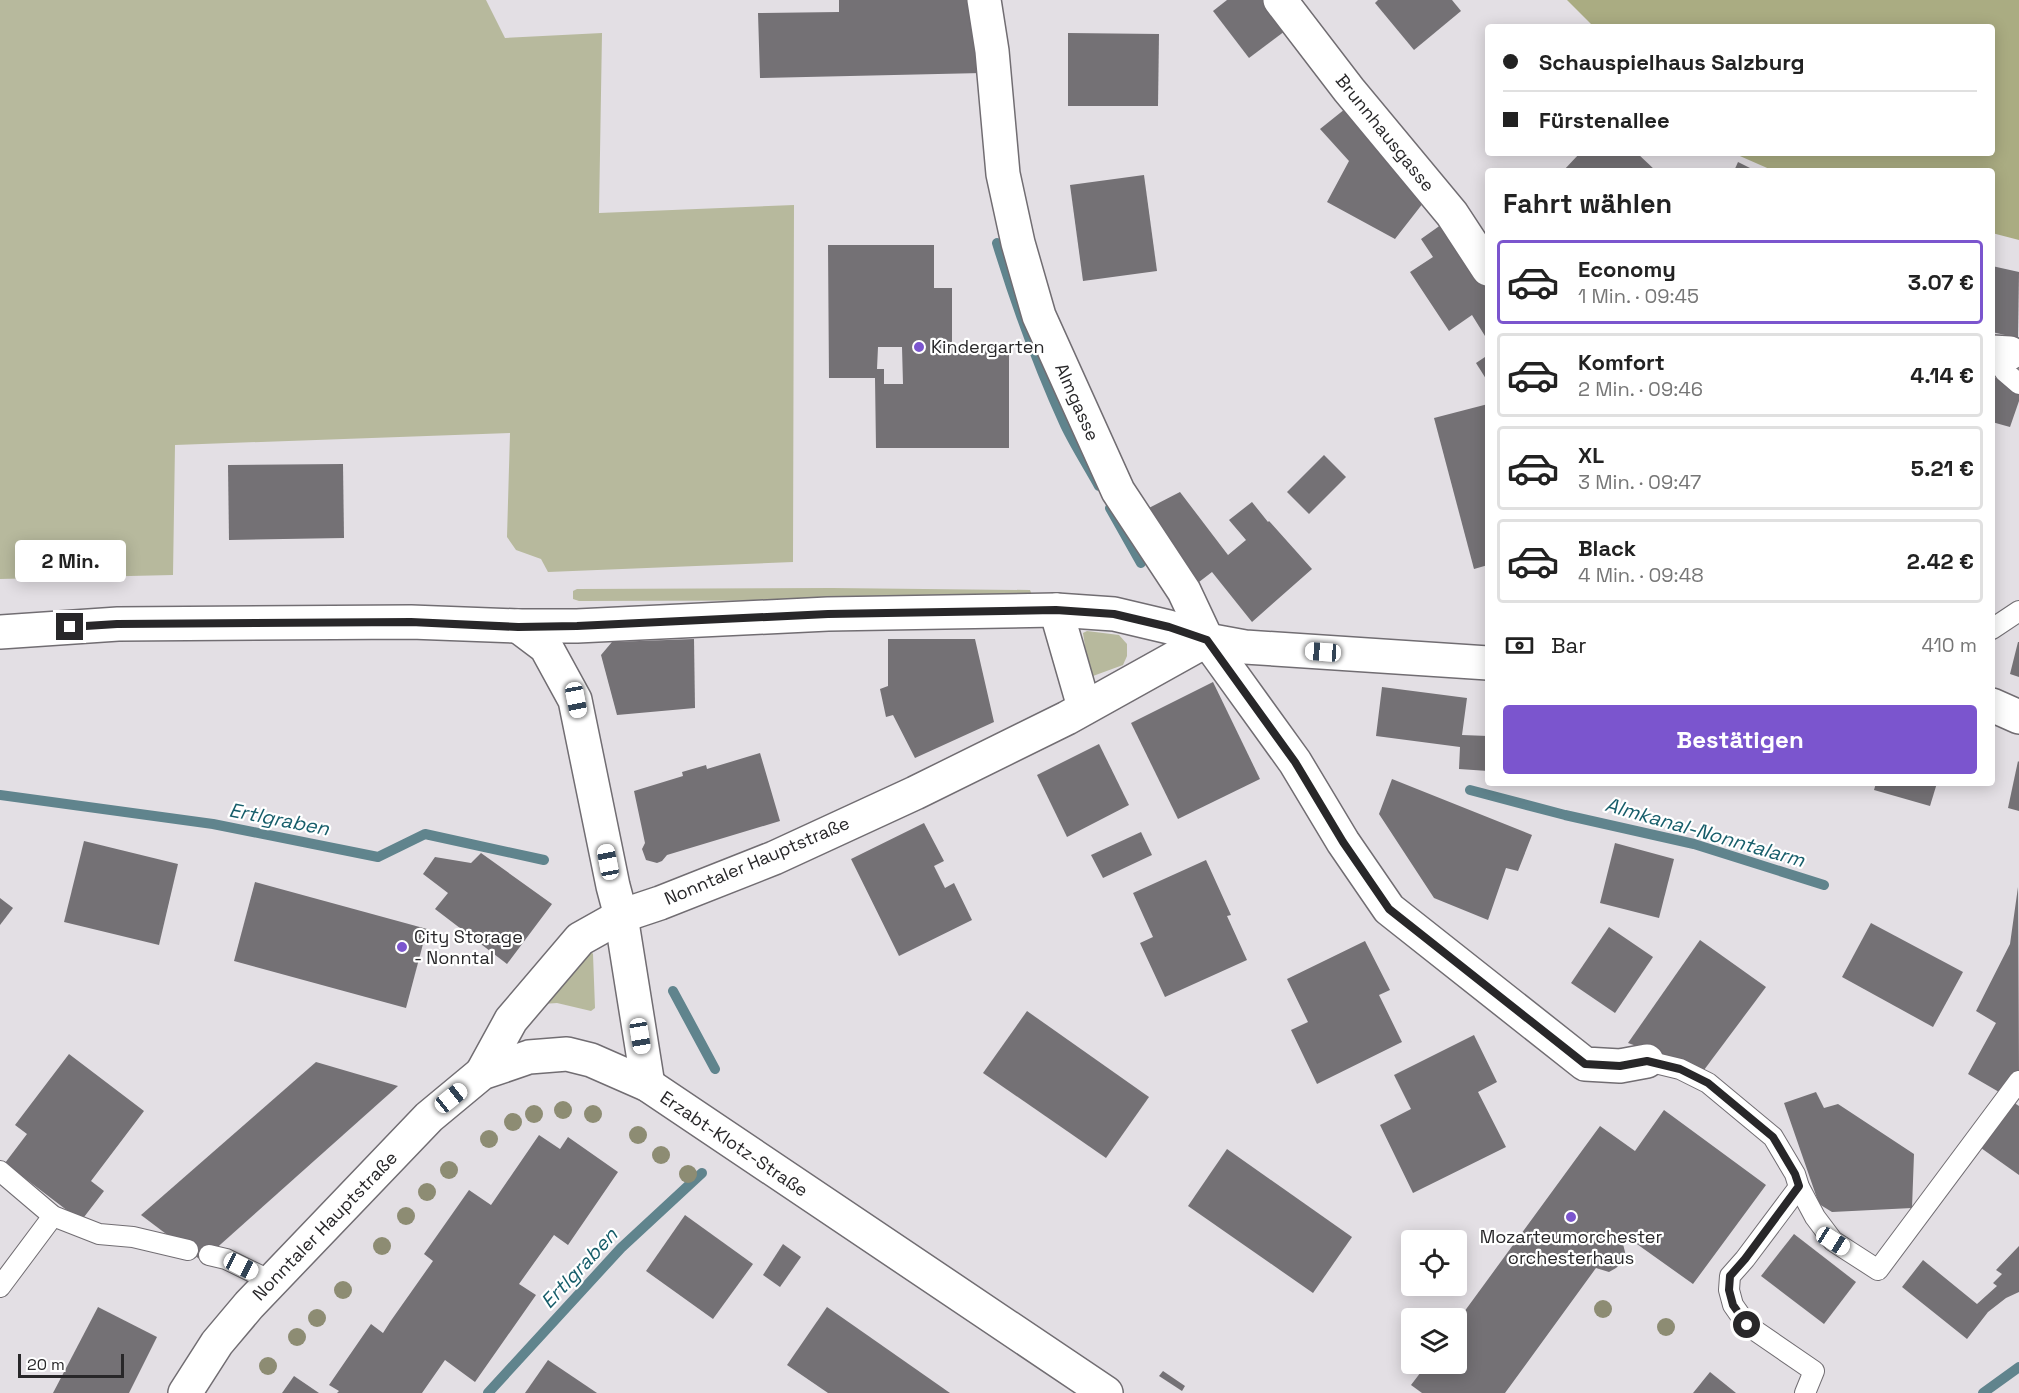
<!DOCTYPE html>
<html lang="de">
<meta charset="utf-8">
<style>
body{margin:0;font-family:"Space Grotesk",sans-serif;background:#f6f6f6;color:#222;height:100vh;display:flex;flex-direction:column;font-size:22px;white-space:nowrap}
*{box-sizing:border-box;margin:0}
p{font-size:20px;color:#767676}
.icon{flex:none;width:33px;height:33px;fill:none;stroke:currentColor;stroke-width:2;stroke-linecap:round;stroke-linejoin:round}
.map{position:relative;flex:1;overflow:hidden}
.drawer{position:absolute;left:1485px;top:168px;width:510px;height:618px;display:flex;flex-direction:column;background:#fff;border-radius:6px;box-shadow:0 3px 15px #0003}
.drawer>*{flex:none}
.top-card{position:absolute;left:1485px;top:24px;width:510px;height:132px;border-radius:6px;box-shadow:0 3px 15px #0003;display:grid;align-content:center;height:132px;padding:0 18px;background:#fff}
.buttons{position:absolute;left:1401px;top:1230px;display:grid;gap:12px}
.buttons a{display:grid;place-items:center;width:66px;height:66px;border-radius:6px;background:#fff;box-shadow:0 3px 15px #0003;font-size:30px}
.scale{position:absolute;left:18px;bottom:15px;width:106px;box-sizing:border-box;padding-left:6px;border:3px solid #282729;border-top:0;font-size:16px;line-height:21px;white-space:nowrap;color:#282729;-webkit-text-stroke:4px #fff;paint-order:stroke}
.end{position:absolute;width:27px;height:27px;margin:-14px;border:8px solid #282729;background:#fff;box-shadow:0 0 0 3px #fff}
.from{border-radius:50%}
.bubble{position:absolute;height:42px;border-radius:6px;background:#fff;box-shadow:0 3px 15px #0003;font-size:20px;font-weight:600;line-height:42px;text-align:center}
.car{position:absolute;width:18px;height:36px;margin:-18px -9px;border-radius:8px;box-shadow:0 0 4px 2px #0007;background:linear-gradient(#fff 24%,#345 0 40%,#fff 0 76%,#345 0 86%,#fff 0)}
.top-card b{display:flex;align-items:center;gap:21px;height:57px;font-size:22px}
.top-card b+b{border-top:2px solid #e0e0e0}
.top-card i{width:15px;height:15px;background:#222}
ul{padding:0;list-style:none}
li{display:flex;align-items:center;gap:18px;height:84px;margin:0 12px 9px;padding:0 6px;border:3px solid #e0e0e0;border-radius:6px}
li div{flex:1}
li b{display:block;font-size:22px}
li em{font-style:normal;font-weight:600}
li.selected{border-color:#7b55ce}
li>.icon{width:54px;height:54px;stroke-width:1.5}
h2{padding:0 18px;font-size:27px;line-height:72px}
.pay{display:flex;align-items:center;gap:15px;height:66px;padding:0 18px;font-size:22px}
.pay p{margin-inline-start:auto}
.action{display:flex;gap:12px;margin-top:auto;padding:12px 18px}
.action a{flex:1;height:69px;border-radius:6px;background:#7b55ce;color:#fff;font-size:24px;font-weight:600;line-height:69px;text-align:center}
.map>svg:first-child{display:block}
.green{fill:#b7b99d}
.forest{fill:#aaac82}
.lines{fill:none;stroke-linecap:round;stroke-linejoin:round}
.stream{stroke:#60848d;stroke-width:10}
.building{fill:#747175;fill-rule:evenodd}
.lane-casing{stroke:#716d72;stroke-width:22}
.street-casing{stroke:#716d72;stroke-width:36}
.secondary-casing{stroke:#716d72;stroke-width:36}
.lane{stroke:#fff;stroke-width:20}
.street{stroke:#fff;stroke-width:33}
.secondary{stroke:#fff;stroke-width:33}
.tree{fill:#8d8c73}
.route{stroke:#282729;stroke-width:8}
.poi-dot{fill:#7b55ce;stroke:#fff;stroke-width:2}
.labels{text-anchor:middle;stroke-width:4.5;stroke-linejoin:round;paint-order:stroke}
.street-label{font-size:18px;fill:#282729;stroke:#fff}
.poi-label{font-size:18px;fill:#282729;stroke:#fff;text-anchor:start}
.water-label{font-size:20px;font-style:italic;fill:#165d6a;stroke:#fff}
</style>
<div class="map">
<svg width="2019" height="1393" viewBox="0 0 2019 1393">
<rect width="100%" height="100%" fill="#e3dfe4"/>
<g class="green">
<polygon points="0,0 486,0 505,38 602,33 599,213 794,205 793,562 548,572 541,559 516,550 507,537 510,433 175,445 173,575 0,579"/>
<polygon points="832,588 1030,590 1034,600 579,601 573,599 573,591 577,589"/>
<polygon points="1087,631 1119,635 1127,644 1127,656 1123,665 1093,676 1089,673 1083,633"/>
<polygon points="590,950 593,954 595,1008 591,1011 557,1003 542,1004"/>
</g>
<polygon class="forest" points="1567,0 2019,0 2019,240 1992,233 1992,171 1774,171 1733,153 1992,153 1992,27 1594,27"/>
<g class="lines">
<g class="stream">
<path d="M997,243C1016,305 1038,366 1065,425C1075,446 1088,466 1099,486"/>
<polyline points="1110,508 1141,563"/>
<polyline points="1470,790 1565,815 1694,844 1824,885"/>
<polyline points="0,795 213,824 378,857 425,834 544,860"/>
<polyline points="673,991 715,1069"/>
<polyline points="488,1393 621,1248 702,1173"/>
<polyline points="1983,1393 2019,1367"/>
</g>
</g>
<g class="building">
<polygon points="839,0 970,0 982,73 760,78 758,13 839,12"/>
<polygon points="1227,0 1267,0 1289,28 1249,58 1213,11"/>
<polygon points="1378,0 1452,0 1461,11 1414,50 1375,3"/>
<polygon points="1068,33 1159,34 1158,106 1068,106"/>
<polygon points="1350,105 1427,198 1395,239 1327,202 1349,161 1320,129"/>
<polygon points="1580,153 1637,153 1656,171 1563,171"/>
<polygon points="1738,162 1756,171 1734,171"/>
<polygon points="1144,175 1157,271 1083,281 1070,185"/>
<polygon points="1445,222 1488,286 1488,334 1485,336 1472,315 1449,331 1410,272 1433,257 1421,239"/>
<path d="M828,245H934V288H952V346H1009V448H876L875,378H829ZM878,347H902L903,384H884V369H877Z"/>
<polygon points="1992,266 2019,272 2018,338 1992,332"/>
<polygon points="1488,355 1488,382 1476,363"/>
<polygon points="1992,376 2019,389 2019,401 2010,427 1992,422"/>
<polygon points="1488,404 1488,565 1474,569 1434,418"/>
<polygon points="1324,455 1346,477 1309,514 1287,492"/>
<polygon points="343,464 344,538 229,540 228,465"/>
<polygon points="1180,492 1228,555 1246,540 1229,520 1252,502 1268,522 1269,521 1312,569 1252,622 1212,572 1199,582 1145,510"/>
<polygon points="694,639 695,708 617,715 601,655 612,642"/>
<polygon points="888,639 975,639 994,722 915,758 893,715 886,717 880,689 888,686"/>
<polygon points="2018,642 2019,642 2019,677 2010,674"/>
<polygon points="1213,682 1260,779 1178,819 1131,723"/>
<polygon points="1382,687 1467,698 1462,735 1488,736 1488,771 1459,769 1460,747 1376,736"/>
<polygon points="1099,744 1129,805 1067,837 1037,775"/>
<polygon points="760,753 780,821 667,855 662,861 657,863 646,860 642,849 645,843 634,791 683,776 682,772 706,765 707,769"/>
<polygon points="2018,761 2019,762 2019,811 2008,808"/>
<polygon points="1392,779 1532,835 1518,871 1506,868 1488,920 1434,898 1379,814"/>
<polygon points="1876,783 1937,783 1930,806 1874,790"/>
<polygon points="924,823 944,861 934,866 945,888 954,883 972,920 899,956 851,859"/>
<polygon points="1141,832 1152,855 1103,878 1091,855"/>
<polygon points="84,841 178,864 159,945 64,922"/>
<polygon points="1615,843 1674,859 1659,918 1600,903"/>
<polygon points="481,853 552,904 507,964 435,909 448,893 423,874 435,857 471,863"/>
<polygon points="1206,860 1231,915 1227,916 1247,960 1165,997 1140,943 1153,937 1133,893"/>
<polygon points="255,882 427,929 406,1008 234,961"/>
<polygon points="2018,887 2019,1073 1999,1092 1968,1074 1996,1023 1976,1011 2010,944"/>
<polygon points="0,898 13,908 0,925"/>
<polygon points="1871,923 1963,972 1933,1027 1842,977"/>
<polygon points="1609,927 1653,957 1615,1013 1571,983"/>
<polygon points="1700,940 1766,987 1704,1070 1628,1043"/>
<polygon points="1365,941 1390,990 1379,995 1402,1042 1317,1084 1291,1030 1308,1022 1287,979"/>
<polygon points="1027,1011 1149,1097 1106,1158 983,1073"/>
<polygon points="1474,1035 1497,1082 1478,1092 1506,1147 1413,1193 1380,1125 1411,1109 1394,1075"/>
<polygon points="69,1054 144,1111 91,1181 104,1191 81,1221 5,1163 27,1134 15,1125"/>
<polygon points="316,1062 398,1086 202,1261 141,1215"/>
<polygon points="1816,1092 1824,1108 1838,1104 1914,1154 1912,1208 1832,1212 1819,1204 1784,1103"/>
<polygon points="2013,1102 2019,1106 2019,1175 1981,1148"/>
<polygon points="1664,1110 1766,1185 1693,1284 1620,1232 1617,1238 1623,1244 1625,1252 1623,1261 1616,1268 1609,1272 1596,1268 1505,1393 1422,1393 1411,1385 1427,1364 1456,1364 1456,1323 1600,1126 1635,1151"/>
<polygon points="539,1135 560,1149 568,1137 618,1172 568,1245 554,1235 519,1284 536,1295 475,1382 445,1360 422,1393 337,1393 339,1391 329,1385 371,1324 383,1333 390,1322 433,1261 424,1254 469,1190 491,1205"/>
<polygon points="1227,1149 1352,1237 1313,1293 1188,1206"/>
<polygon points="685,1215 753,1264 713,1319 646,1271"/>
<polygon points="1794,1234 1856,1282 1824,1324 1761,1276"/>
<polygon points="783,1244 801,1257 780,1287 763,1275"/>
<polygon points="2019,1246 2019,1292 2006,1298 1988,1312 1967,1339 1902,1287 1923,1260 1977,1304 1997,1286 1993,1283 2002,1274 1996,1270"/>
<polygon points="98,1307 157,1337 129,1393 53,1393"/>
<polygon points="827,1307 950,1393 828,1393 787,1365"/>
<polygon points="548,1360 597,1393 525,1393"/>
<polygon points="1163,1371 1185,1386 1182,1391 1159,1376"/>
<polygon points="1710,1372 1736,1393 1693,1393"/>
<polygon points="294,1376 319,1393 282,1393"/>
</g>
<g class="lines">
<g class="lane-casing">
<g id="lane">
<polyline points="1992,354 2005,372 2019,384"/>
<polyline points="1992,629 2019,611"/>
<polyline points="1647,1061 1680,1069 1708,1083 1773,1137 1795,1174 1799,1187 1815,1217 1833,1241 1878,1270 2019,1081"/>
<polyline points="0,1171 53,1216 99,1234 133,1237 188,1250"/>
<polyline points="1799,1187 1745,1259 1730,1276 1729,1290 1733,1305 1747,1325 1814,1371 1805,1393"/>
<polyline points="209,1255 226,1259 271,1281"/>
<polyline points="0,1287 53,1216"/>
</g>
</g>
<g class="street-casing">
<g id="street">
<polyline points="984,0 992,51 1003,174 1018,243 1039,316 1118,491 1184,591 1207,640 1295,762 1343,842 1389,909 1585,1064 1620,1066 1647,1061"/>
<polyline points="1280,0 1349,90 1452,214 1488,269"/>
<polyline points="1992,352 2010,353"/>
<polyline points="1056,610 1084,707"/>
<polyline points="518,626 546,647 575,700 613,886 621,916 648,1085"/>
<polyline points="0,632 118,624 411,622 518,626 577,626 828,614 1056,610 1114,614 1169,627 1207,640 1245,647 1488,663"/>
<polyline points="1992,705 2019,717"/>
<polyline points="482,1073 511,1020 580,939 621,916 660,903 774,858 915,793 1067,718 1207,640"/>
</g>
</g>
<g class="secondary-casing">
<polyline id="secondary" points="185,1393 217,1343 249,1305 429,1117 482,1073 529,1057 567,1054 591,1060 648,1085 1106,1393"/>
</g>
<use href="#lane" class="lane"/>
<use href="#street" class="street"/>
<use href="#secondary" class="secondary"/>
</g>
<g class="tree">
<circle cx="563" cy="1110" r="9"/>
<circle cx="534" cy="1114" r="9"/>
<circle cx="593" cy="1114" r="9"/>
<circle cx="513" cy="1122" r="9"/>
<circle cx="638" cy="1135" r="9"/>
<circle cx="489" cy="1139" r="9"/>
<circle cx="661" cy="1155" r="9"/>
<circle cx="449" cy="1170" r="9"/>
<circle cx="688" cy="1174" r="9"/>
<circle cx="427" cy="1192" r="9"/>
<circle cx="406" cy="1216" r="9"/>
<circle cx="382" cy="1246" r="9"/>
<circle cx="343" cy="1290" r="9"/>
<circle cx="1603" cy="1309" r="9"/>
<circle cx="317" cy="1318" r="9"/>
<circle cx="1666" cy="1327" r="9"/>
<circle cx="297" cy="1337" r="9"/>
<circle cx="268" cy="1366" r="9"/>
</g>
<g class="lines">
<polyline class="route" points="70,627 117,624 411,622 518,627 577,626 828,614 1056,610 1114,614 1169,627 1207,640 1295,762 1343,842 1389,909 1585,1064 1620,1066 1647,1061 1680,1069 1708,1083 1773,1137 1795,1174 1799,1186 1745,1259 1730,1276 1729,1290 1733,1305 1747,1325"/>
</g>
<g class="poi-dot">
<circle cx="919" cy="347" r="6"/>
<circle cx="402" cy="947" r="6"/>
<circle cx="1571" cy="1217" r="6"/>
</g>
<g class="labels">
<g class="street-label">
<text transform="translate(1385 133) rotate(51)" y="6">Brunnhausgasse</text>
<text transform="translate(1077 402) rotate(66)" y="6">Almgasse</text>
<text transform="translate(757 861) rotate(-23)" y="6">Nonntaler Hauptstraße</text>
<text transform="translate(734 1144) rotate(34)" y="6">Erzabt-Klotz-Straße</text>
<text transform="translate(325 1226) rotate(-46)" y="6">Nonntaler Hauptstraße</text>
</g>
<g class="poi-label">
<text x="931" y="353">Kindergarten</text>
<text x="414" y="943">City Storage<tspan x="414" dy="21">- Nonntal</tspan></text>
<text x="1571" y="1243" text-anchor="middle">Mozarteumorchester<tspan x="1571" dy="21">orchesterhaus</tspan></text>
</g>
<g class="water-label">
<text transform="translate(279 819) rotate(11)" y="7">Ertlgraben</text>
<text transform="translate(1705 832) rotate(16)" y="7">Almkanal-Nonntalarm</text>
<text transform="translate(579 1268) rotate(-47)" y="7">Ertlgraben</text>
</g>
</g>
</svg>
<div class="buttons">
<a><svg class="icon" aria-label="locate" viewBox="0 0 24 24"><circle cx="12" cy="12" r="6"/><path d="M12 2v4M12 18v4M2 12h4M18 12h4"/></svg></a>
<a><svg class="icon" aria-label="layers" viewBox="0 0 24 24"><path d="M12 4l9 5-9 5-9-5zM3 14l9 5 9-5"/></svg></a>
</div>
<div class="scale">20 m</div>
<i class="end from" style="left:1747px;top:1325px"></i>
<i class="end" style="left:70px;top:627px"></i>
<div class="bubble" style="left:15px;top:540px;width:111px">2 Min.</div>
<i class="car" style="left:1323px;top:652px;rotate:274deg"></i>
<i class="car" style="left:576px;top:700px;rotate:169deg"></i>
<i class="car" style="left:608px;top:862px;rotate:349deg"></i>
<i class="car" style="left:640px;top:1036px;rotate:171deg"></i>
<i class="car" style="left:451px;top:1098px;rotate:51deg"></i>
<i class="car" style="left:1833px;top:1241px;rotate:122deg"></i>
<i class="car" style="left:241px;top:1266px;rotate:117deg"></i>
<div class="top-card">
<b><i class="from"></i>Schauspielhaus Salzburg</b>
<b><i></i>Fürstenallee</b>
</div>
<section class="drawer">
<h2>Fahrt wählen</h2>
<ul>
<li class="selected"><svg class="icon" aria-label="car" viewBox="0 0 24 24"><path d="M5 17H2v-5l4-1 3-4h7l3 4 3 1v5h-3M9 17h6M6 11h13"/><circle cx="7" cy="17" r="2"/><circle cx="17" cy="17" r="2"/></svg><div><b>Economy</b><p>1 Min. · 09:45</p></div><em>3.07 €</em></li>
<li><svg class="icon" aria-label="car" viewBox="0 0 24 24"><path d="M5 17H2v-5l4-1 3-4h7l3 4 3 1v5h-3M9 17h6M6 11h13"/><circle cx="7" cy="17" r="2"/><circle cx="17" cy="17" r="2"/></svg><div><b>Komfort</b><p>2 Min. · 09:46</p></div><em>4.14 €</em></li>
<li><svg class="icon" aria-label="car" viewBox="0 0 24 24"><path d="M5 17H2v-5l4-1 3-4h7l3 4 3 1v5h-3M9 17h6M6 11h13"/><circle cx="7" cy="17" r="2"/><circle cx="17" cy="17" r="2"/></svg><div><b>XL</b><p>3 Min. · 09:47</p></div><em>5.21 €</em></li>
<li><svg class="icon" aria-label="car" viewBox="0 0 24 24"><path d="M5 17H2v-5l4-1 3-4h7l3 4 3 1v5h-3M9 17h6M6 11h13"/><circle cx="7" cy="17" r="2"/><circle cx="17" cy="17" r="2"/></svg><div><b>Black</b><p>4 Min. · 09:48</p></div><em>2.42 €</em></li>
</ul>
<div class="pay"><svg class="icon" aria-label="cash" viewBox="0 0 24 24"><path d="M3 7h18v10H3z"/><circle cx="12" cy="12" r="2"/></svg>Bar<p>410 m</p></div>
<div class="action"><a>Bestätigen</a></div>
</section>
</div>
